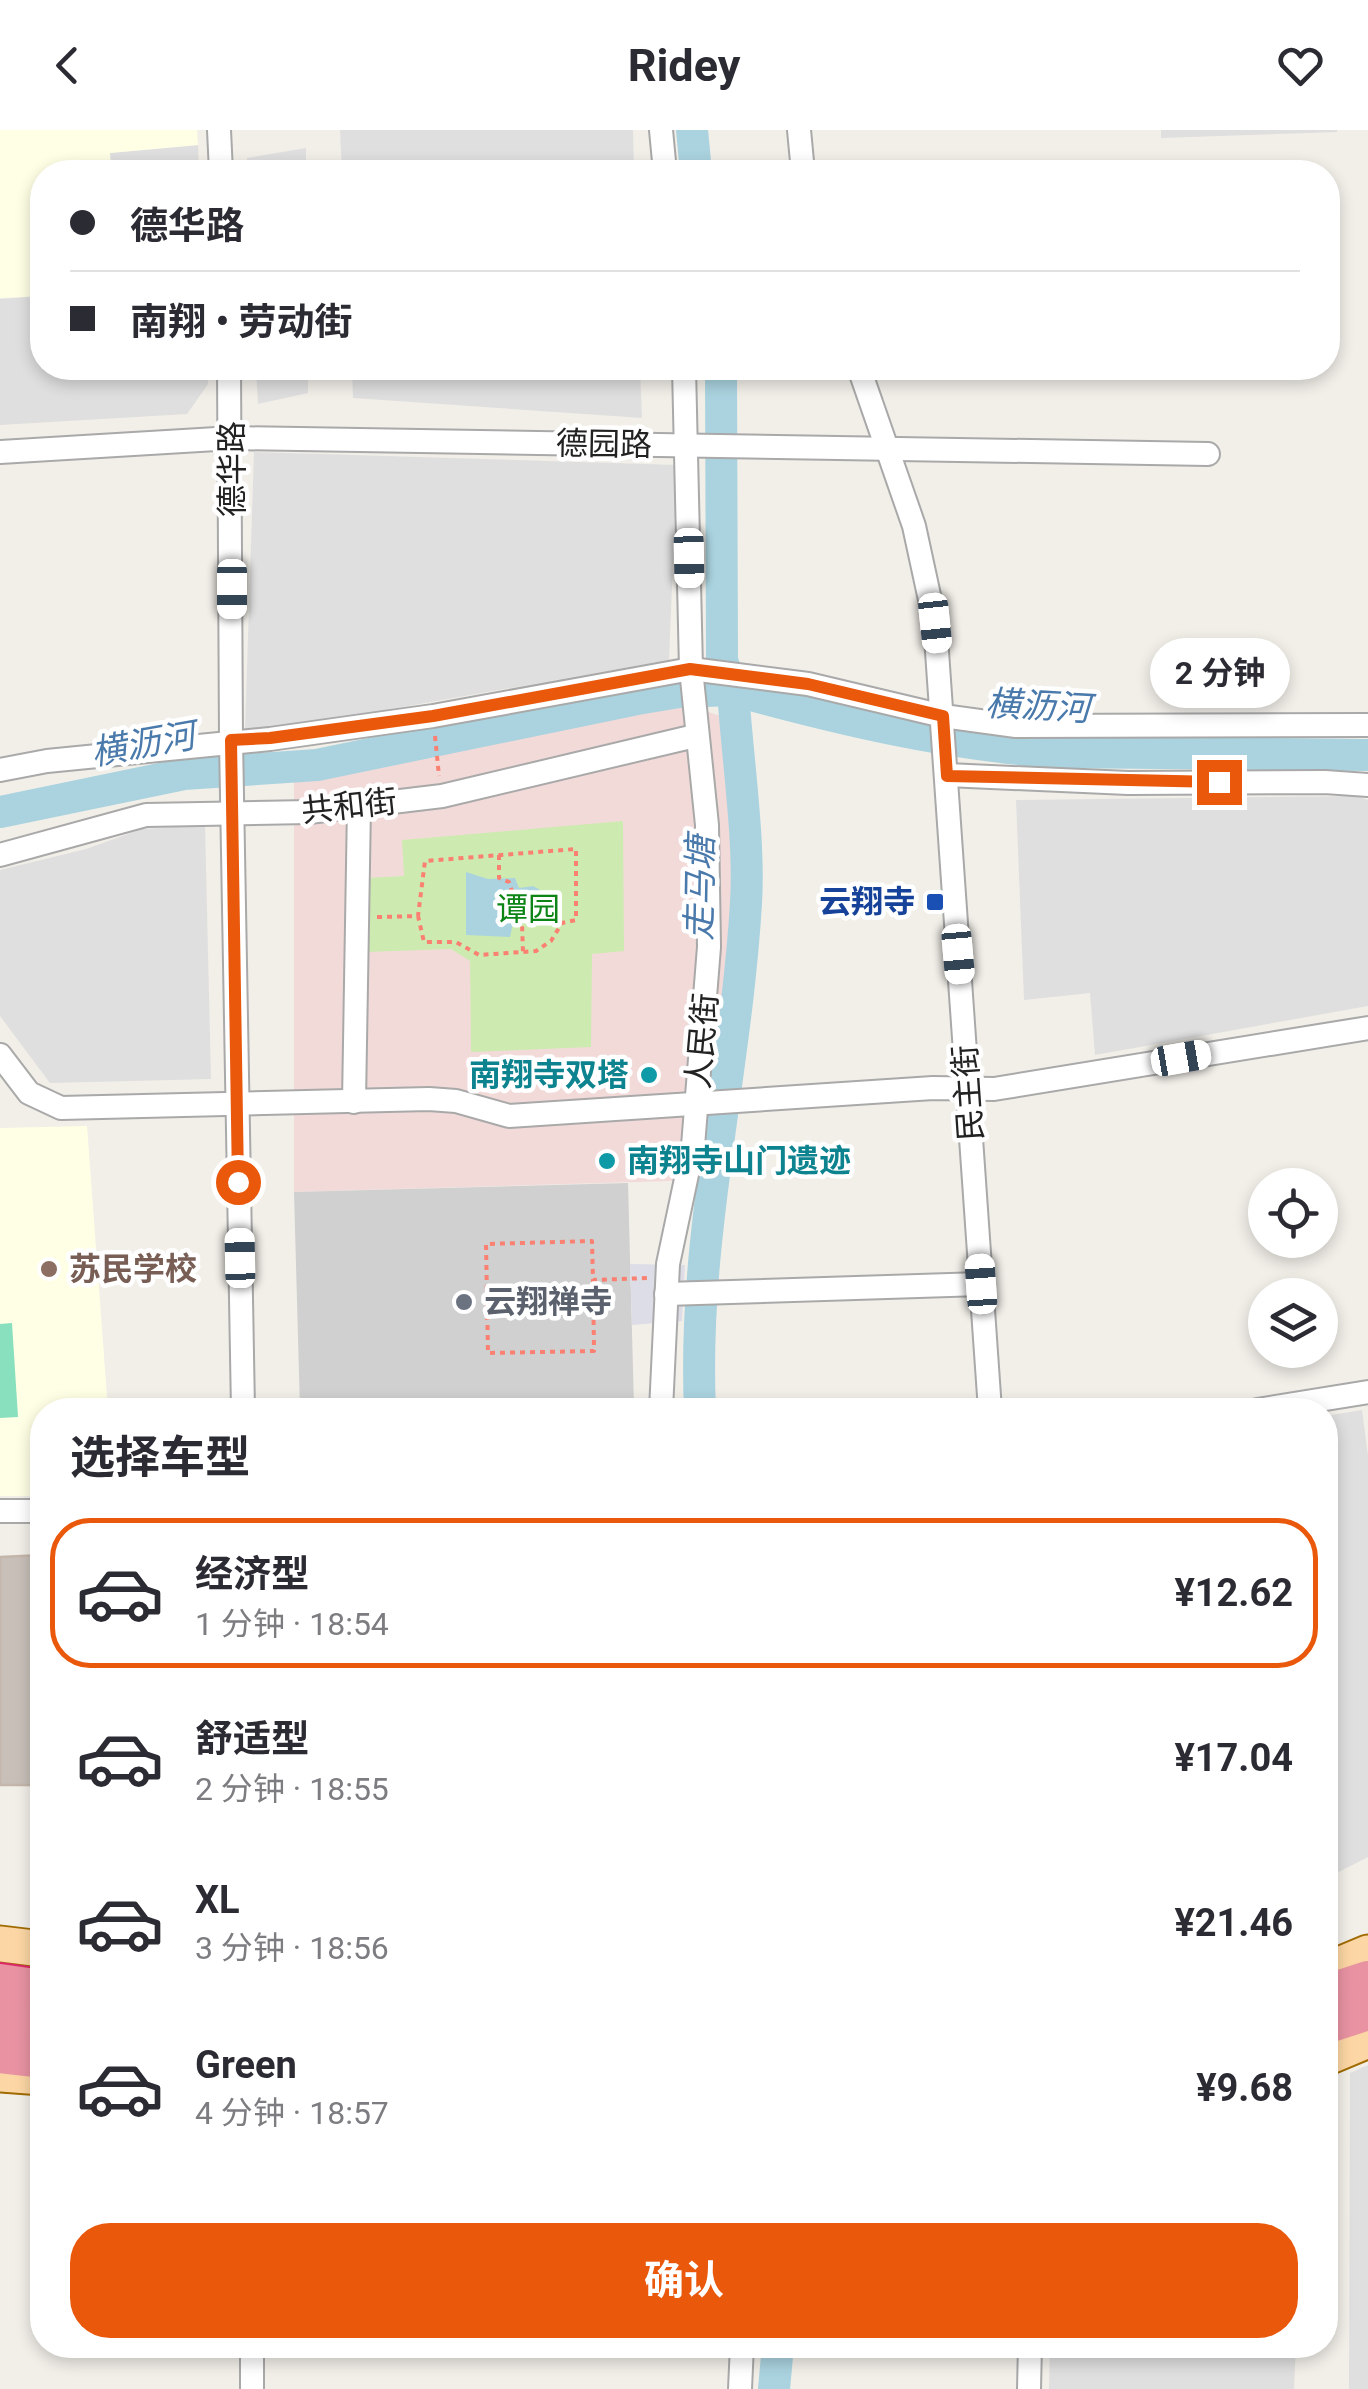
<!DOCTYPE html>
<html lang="zh">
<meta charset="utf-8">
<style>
body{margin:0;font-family:Roboto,"Noto Sans SC",sans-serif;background:#f2f2f3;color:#2b2b33;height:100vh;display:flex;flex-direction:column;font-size:38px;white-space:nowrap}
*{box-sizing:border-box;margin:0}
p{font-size:32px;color:#7c7c81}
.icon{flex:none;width:55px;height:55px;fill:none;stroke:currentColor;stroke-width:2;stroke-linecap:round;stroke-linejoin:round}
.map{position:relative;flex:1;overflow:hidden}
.panel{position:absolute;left:30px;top:1268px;width:1308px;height:960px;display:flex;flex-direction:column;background:#fff;border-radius:40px;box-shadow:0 5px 15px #0003}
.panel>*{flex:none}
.hud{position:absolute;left:30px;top:30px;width:1310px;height:220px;border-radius:40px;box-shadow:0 5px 15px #0003;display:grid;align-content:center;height:220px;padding:0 40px;background:#fff}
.buttons{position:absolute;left:1248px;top:1038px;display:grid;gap:20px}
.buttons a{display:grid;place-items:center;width:90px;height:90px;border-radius:50%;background:#fff;box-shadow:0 5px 15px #0003;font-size:50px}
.end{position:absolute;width:45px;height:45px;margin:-22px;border:12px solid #ea580c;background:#fff;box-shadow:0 0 0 5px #fff}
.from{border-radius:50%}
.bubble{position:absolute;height:70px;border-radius:35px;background:#fff;box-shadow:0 5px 15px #0003;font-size:32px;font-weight:700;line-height:70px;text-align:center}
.car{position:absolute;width:30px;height:60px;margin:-30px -15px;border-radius:12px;box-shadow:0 0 8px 2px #0007;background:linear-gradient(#fff 24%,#345 0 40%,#fff 0 76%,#345 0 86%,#fff 0)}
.hud b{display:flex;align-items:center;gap:35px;height:95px;font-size:38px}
.hud b+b{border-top:2px solid #e1e1e2}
.hud i{width:25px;height:25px;background:#2b2b33}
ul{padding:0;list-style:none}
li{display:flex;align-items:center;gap:30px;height:150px;margin:0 20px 15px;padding:0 20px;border:5px solid transparent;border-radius:40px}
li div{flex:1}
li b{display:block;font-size:38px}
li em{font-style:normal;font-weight:700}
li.on{border-color:#ea580c}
li>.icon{width:90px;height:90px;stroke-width:1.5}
h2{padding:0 40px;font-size:45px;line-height:120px}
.action{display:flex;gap:20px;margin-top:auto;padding:20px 40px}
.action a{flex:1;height:115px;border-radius:40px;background:#ea580c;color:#fff;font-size:40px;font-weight:700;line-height:115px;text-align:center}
header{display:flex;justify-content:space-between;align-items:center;height:130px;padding:0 40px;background:#fff;font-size:45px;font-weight:700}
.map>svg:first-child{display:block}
.residential{fill:#e0dfdf}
.commercial{fill:#f2dad9}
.education{fill:#ffffe5}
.religious{fill:#d0d0d0}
.grass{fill:#cdebb0}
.pitch{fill:#88e0be}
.plaza{fill:#dddde8}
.water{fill:#aad3df}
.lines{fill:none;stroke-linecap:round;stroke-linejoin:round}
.river{stroke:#aad3df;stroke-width:32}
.building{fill:#c7bfb8;stroke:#c4b6ab;stroke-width:2.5}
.street-casing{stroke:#a9a9a9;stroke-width:26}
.primary-casing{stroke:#a06b00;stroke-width:39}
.highway-casing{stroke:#dc2a67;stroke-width:44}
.path{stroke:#fa8072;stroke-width:4;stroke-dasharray:5 5;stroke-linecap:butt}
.street{stroke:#fff;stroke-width:22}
.primary{stroke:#fcd6a4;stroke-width:35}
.highway{stroke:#e892a2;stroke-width:40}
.route{stroke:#ea580c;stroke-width:12}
.transit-dot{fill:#1a4fb4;stroke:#fff;stroke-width:4}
.culture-dot{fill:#0f9aa8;stroke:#fff;stroke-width:4}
.education-dot{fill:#8d6e63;stroke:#fff;stroke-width:4}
.worship-dot{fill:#6b7280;stroke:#fff;stroke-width:4}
.labels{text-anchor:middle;stroke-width:9;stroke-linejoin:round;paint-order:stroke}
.street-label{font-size:32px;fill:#222;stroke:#fff}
.transit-label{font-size:32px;font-weight:bold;fill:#164399;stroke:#fff;text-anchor:end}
.park-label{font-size:32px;fill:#0c8416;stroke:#fff}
.culture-label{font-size:32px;font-weight:bold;fill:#0d838f;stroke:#fff;text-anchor:end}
.education-label{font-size:32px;font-weight:bold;fill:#785e54;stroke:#fff;text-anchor:start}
.worship-label{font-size:32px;font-weight:bold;fill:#5b616d;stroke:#fff;text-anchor:start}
.water-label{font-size:35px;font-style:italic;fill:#4a7aab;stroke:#fff}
</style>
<header><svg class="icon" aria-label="back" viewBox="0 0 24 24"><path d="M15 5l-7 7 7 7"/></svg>Ridey<svg class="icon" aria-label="heart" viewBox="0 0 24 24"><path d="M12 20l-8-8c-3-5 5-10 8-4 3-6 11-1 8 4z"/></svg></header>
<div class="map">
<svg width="1368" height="2259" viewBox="0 0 1368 2259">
<rect width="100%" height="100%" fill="#f2efe9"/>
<g class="residential">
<polygon points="340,0 633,0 634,42 342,42"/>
<polygon points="1161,0 1337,0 1337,2 1161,8"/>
<polygon points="198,15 199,42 111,42 110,23"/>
<polygon points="306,18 306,42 248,42 247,28"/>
<polygon points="42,166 42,238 208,238 208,254 187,284 0,295 0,169"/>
<polygon points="256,238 308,238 308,263 258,274"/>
<polygon points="352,238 640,238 642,288 353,268"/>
<polygon points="254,322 677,335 669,530 295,596 245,600"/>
<polygon points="1356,666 1368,670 1368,876 1095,925 1090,863 1024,870 1016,670"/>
<polygon points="205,695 211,949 50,953 0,886 0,740 86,719 142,699"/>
<polygon points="1362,1280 1368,1326 1368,1727 1325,1749 1325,1286"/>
<polygon points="1368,1935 1368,2259 1349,2259 1350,1943"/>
<polygon points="1050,2215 1296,2215 1294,2259 1049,2259"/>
</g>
<polygon class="commercial" points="683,573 723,587 753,666 705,1050 294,1062 294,649"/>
<g class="education">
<polygon points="0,0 197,0 198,15 110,23 111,42 42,42 42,166 0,168"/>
<polygon points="87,996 108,1280 42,1280 42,1366 0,1366 0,998"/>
</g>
<polygon class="religious" points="628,1053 634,1277 300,1280 294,1062"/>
<polygon class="grass" points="623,691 624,821 592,824 591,917 471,922 470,831 451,819 365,822 366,748 404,746 402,710"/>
<polygon class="pitch" points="12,1193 18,1287 0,1288 0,1194"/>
<polygon class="plaza" points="630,1134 685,1135 682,1191 632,1195"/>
<polygon class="water" points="466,742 488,749 515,748 519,758 533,756 544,762 545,782 529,783 513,793 510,807 466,805"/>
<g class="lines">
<g class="river">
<polyline points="692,0 696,42"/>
<path d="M0,682L184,644L317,635L637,569L679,562L733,560C838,589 940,613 1049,622L1368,625"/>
<path d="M700,1280C692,1110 736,943 746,773C750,709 737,626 733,560L722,531L721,238"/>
<polyline points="774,2259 778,2215"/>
</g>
</g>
<polygon class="building" points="42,1425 42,1655 0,1655 0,1427"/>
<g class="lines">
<g class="street-casing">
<g id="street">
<polyline points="219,0 221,42"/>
<polyline points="661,0 665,42"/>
<polyline points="799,0 803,42"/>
<polyline points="229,238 231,610 243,1280"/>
<polyline points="859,238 914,396 935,493 990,1280"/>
<polyline points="0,322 233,308 1208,324"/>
<polyline points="0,640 47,631 270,609 433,586 691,539 808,554 943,586 1016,596 1368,595"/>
<polyline points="947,645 1128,653 1325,652 1368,655"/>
<polyline points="0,725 146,685 309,682 442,666 695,606"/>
<polyline points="0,925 29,963 61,978 429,969 456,971 509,986 933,958 994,959 1368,898"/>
<polyline points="354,972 359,676"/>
<polyline points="666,1164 981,1154"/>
<polyline points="661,1280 668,1134 693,1016 709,817 707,695 691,539 684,238"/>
<polyline points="1257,1280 1368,1262"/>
<polyline points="0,1381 42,1381"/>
<polyline points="252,2215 252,2259"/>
<polyline points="740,2259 742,2215"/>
<polyline points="1029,2259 1030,2215"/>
</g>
</g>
<g class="primary-casing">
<g id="primary">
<polyline points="0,1814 42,1819"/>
<polyline points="1325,1841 1368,1823"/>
<polyline points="1325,1928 1368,1910"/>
<polyline points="0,1944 42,1947"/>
</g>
</g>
<g class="highway-casing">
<g id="highway">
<polyline points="0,1854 42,1860"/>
<polyline points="1325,1865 1368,1851"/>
<polyline points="0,1890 42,1896"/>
<polyline points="1325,1894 1368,1880"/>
<polyline points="0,1923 42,1928"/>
</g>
</g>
<g class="path">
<polyline points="435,606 439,646"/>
<polyline points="499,725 499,748 509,752 522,794 523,822"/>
<polyline points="377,787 418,786 425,731 576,719 576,790 562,793 551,811 536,821 479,825 456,812 424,812 418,786"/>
<polyline points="593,1150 594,1221 488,1223 486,1114 592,1111 593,1150 648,1148"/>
</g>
<use href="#street" class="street"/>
<use href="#primary" class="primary"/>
<use href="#highway" class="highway"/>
</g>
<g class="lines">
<polyline class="route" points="238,1052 231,610 270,608 433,586 690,539 808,554 943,586 947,646 1219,652"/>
</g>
<rect class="transit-dot" x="925" y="762" width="20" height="20" rx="5"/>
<g class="culture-dot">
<circle cx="649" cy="945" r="10"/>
<circle cx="607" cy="1031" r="10"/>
</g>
<circle class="education-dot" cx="49" cy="1139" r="10"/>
<circle class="worship-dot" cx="464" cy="1172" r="10"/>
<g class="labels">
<g class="street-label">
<text transform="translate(604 314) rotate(1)" y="11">德园路</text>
<text transform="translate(232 339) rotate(-90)" y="11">德华路</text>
<text transform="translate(349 676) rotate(-6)" y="11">共和街</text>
<text transform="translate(702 911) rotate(-85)" y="11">人民街</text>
<text transform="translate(968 963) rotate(-94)" y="11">民主街</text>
</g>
<g class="transit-label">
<text x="915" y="783">云翔寺</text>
</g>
<g class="park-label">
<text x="528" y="790">谭园</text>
</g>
<g class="culture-label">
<text x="629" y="956">南翔寺双塔</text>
<text x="627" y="1042" text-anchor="start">南翔寺山门遗迹</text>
</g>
<g class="education-label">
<text x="69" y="1150">苏民学校</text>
</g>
<g class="worship-label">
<text x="484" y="1183">云翔禅寺</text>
</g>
<g class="water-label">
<text transform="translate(1038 576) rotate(3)" y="12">横沥河</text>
<text transform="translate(143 614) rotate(-10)" y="12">横沥河</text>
<text transform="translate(700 758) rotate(-89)" y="12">走马塘</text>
</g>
</g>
</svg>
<div class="buttons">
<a><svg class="icon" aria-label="locate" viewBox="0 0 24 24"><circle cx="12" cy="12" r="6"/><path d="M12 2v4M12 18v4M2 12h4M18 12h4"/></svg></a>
<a><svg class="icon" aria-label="layers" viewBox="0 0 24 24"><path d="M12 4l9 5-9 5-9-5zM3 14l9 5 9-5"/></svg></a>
</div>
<i class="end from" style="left:238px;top:1052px"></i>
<i class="end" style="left:1219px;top:652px"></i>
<div class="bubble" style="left:1150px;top:508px;width:140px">2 分钟</div>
<i class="car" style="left:689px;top:428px;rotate:179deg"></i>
<i class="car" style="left:232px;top:459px;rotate:180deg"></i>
<i class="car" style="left:935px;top:493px;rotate:174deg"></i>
<i class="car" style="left:958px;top:824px;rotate:175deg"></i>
<i class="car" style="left:1181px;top:928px;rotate:80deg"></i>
<i class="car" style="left:240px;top:1128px;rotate:359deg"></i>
<i class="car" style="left:981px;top:1154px;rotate:356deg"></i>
<div class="hud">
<b><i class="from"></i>德华路</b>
<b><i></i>南翔 • 劳动街</b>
</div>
<section class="panel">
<h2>选择车型</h2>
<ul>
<li class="on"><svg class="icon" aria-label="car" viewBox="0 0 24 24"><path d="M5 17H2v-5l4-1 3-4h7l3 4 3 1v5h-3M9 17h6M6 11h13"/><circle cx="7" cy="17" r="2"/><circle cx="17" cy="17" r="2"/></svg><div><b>经济型</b><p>1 分钟 · 18:54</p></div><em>¥12.62</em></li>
<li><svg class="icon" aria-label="car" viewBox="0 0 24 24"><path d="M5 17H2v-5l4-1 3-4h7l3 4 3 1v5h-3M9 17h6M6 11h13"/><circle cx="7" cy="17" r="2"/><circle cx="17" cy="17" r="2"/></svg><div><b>舒适型</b><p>2 分钟 · 18:55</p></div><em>¥17.04</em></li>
<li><svg class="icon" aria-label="car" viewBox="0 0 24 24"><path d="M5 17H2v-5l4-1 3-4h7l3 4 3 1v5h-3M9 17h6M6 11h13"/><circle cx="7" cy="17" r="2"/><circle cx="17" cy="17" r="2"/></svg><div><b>XL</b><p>3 分钟 · 18:56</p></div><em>¥21.46</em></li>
<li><svg class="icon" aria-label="car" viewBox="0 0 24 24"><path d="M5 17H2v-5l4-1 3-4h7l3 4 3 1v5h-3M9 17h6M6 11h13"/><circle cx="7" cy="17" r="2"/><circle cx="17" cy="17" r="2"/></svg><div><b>Green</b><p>4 分钟 · 18:57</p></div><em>¥9.68</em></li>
</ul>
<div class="action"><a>确认</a></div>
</section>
</div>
